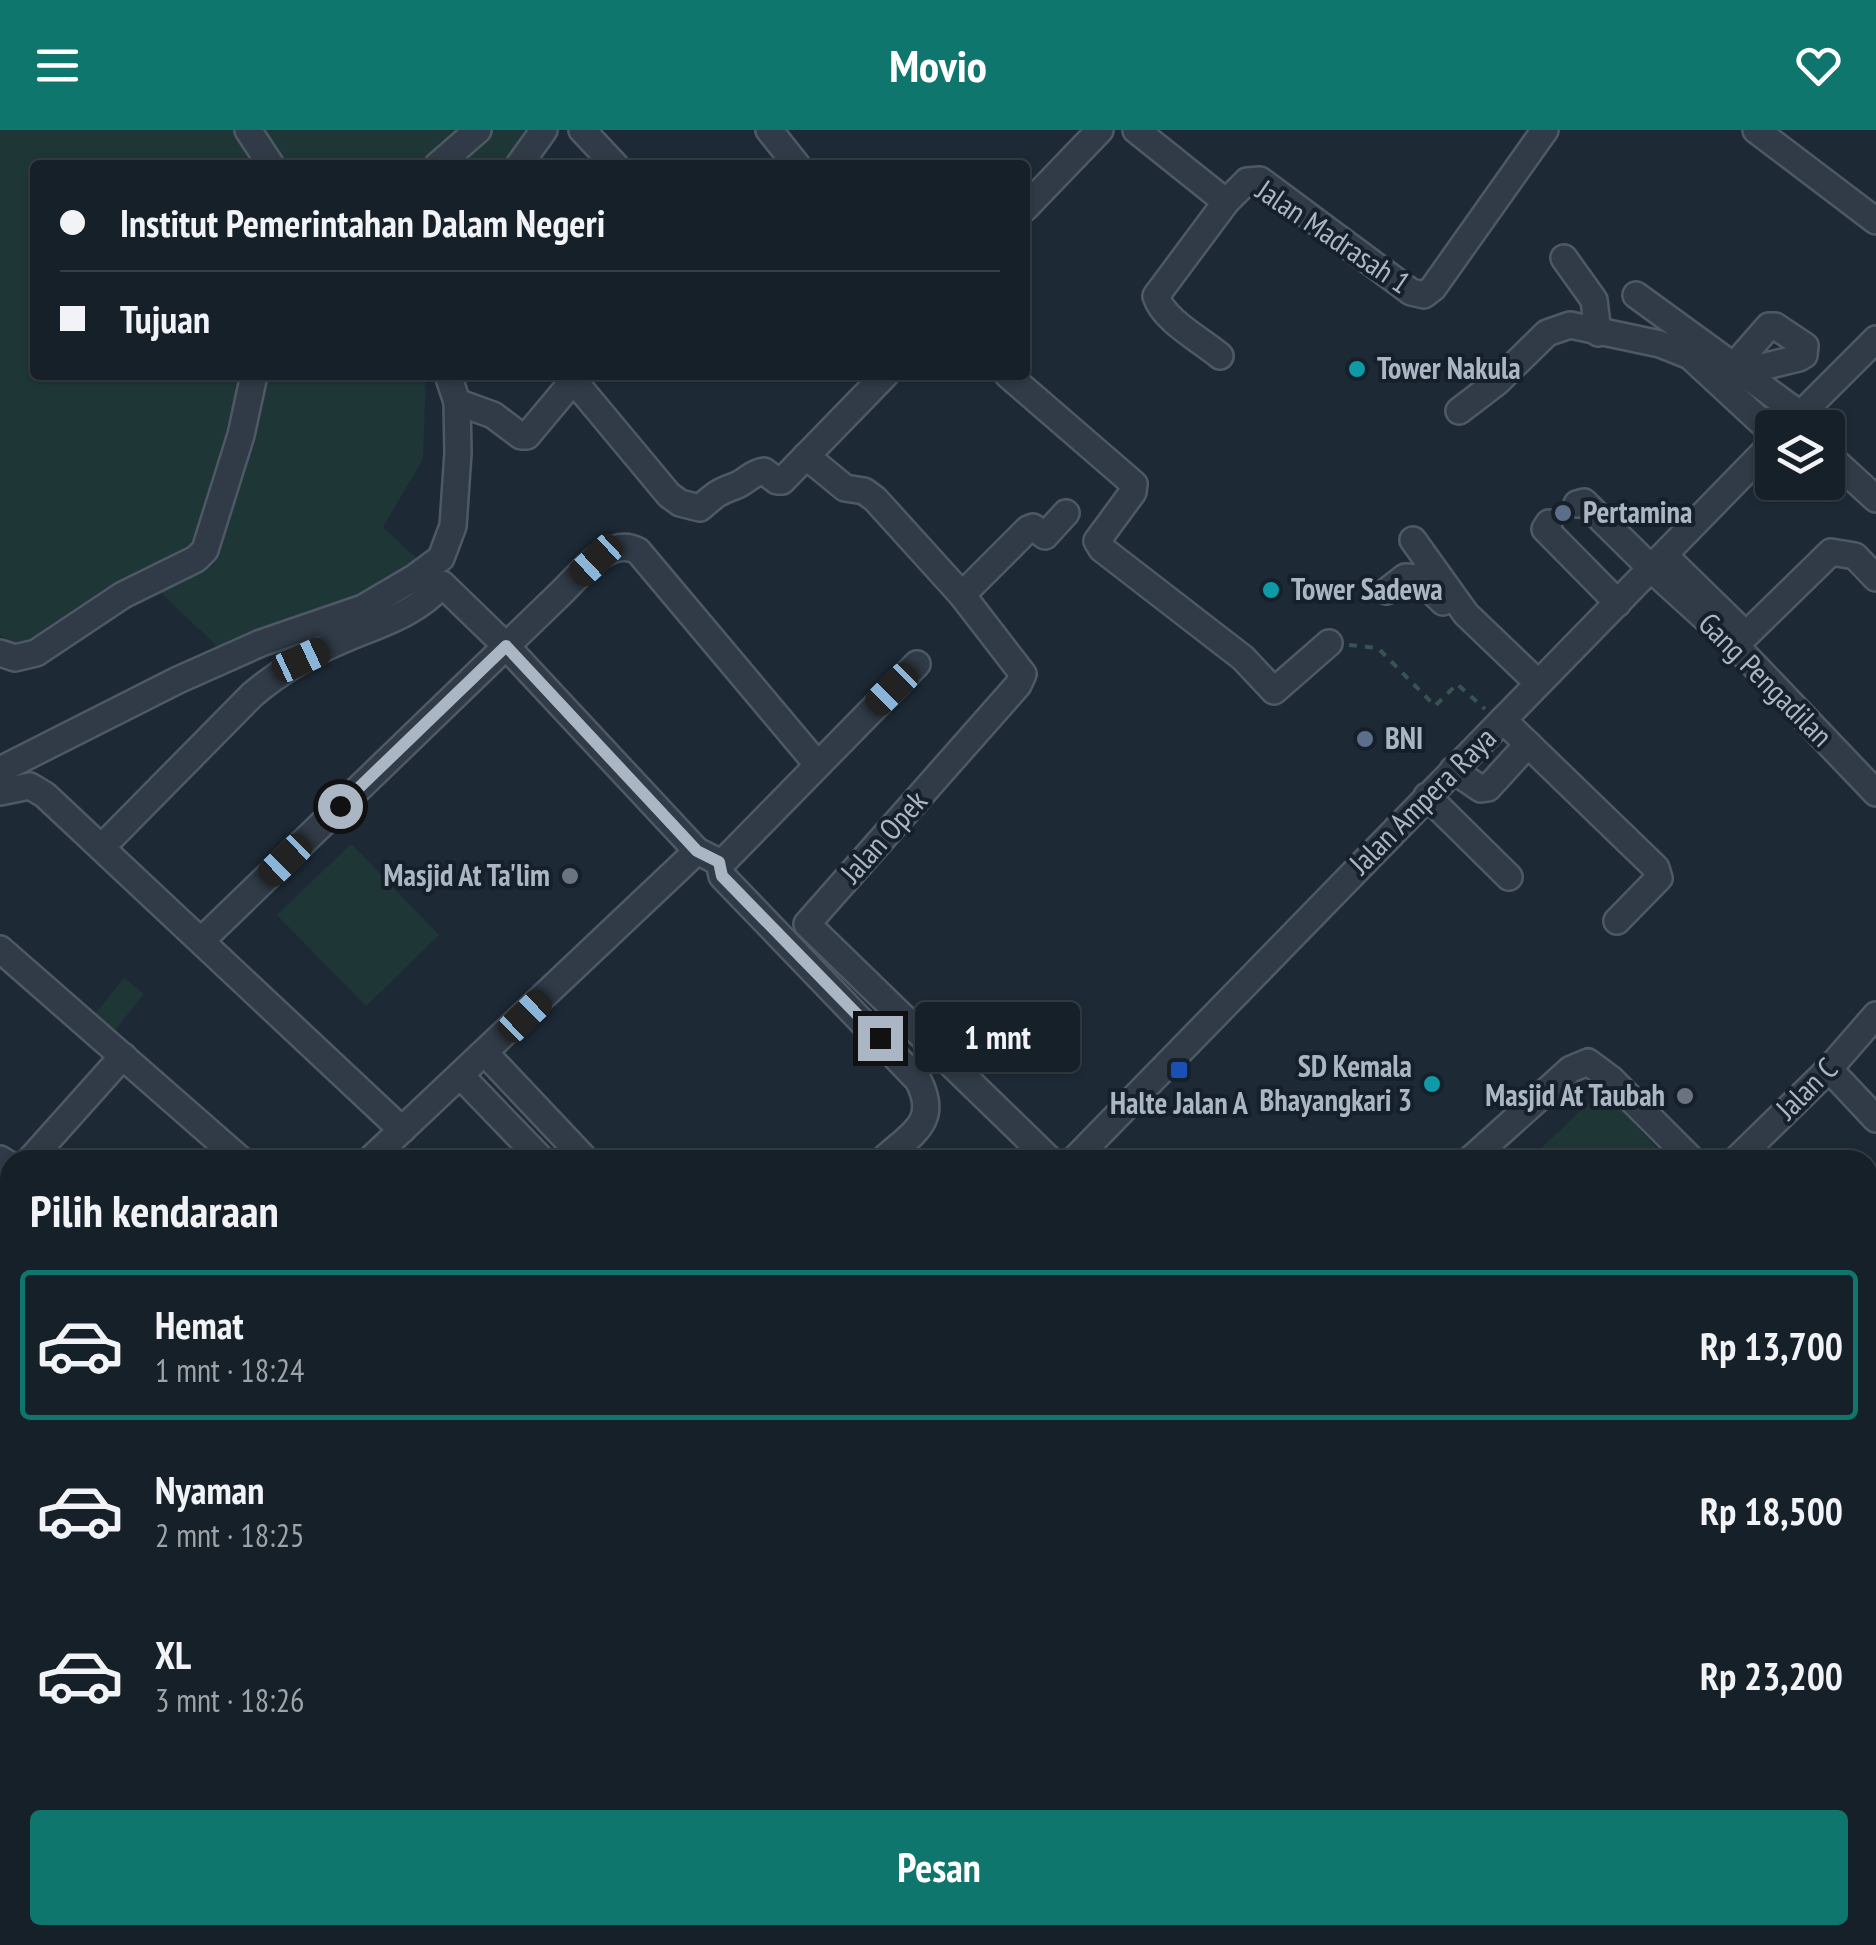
<!DOCTYPE html>
<html lang="id">
<meta charset="utf-8">
<style>
body{margin:0;font-family:"PT Sans Narrow",sans-serif;background:#1f2830;color:#f1f3f6;height:100vh;display:flex;flex-direction:column;font-size:38px;white-space:nowrap}
*{box-sizing:border-box;margin:0}
p{font-size:32px;color:#9ea3a8}
.icon{flex:none;width:55px;height:55px;fill:none;stroke:currentColor;stroke-width:2;stroke-linecap:round;stroke-linejoin:round}
.map{position:relative;flex:1;overflow:hidden}
.panel{position:absolute;left:0px;top:1020px;width:1878px;height:795px;display:flex;flex-direction:column;background:#162028;border-radius:30px 30px 0 0;box-shadow:0 2px 8px #0004,0 0 0 2px #353e45}
.panel>*{flex:none}
.banner{position:absolute;left:30px;top:30px;width:1000px;height:220px;border-radius:10px;box-shadow:0 2px 8px #0004,0 0 0 2px #353e45;display:grid;align-content:center;height:220px;padding:0 30px;background:#162028}
.tools{position:absolute;left:1755px;top:280px;display:grid;gap:20px}
.tools a{display:grid;place-items:center;width:90px;height:90px;border-radius:10px;background:#162028;box-shadow:0 2px 8px #0004,0 0 0 2px #353e45;font-size:50px}
.end{position:absolute;width:45px;height:45px;margin:-22px;border:12px solid #aab6c4;background:#111;box-shadow:0 0 0 5px #111}
.from{border-radius:50%}
.bubble{position:absolute;height:70px;border-radius:10px;background:#162028;box-shadow:0 2px 8px #0004,0 0 0 2px #353e45;font-size:32px;font-weight:600;line-height:70px;text-align:center}
.car{position:absolute;width:30px;height:60px;margin:-30px -15px;border-radius:12px;box-shadow:0 0 8px 2px #0007;background:linear-gradient(#222 24%,#8ab4d8 0 40%,#222 0 76%,#8ab4d8 0 86%,#222 0)}
.banner b{display:flex;align-items:center;gap:35px;height:95px;font-size:38px}
.banner b+b{border-top:2px solid #353e45}
.banner i{width:25px;height:25px;background:#f1f3f6}
ul{padding:0;list-style:none}
li{display:flex;align-items:center;gap:30px;height:150px;margin:0 20px 15px;padding:0 10px;border:5px solid transparent;border-radius:10px}
li div{flex:1}
li b{display:block;font-size:38px}
li em{font-style:normal;font-weight:600}
li.on{border-color:#0f766e}
li>.icon{width:90px;height:90px;stroke-width:1.5}
h2{padding:0 30px;font-size:45px;line-height:120px}
.primary-button{display:flex;gap:20px;margin-top:auto;padding:20px 30px}
.primary-button a{flex:1;height:115px;border-radius:10px;background:#0f766e;color:#fff;font-size:40px;font-weight:600;line-height:115px;text-align:center}
header{display:flex;justify-content:space-between;align-items:center;height:130px;padding:0 30px;background:#0f766e;color:#fff;font-size:45px;font-weight:600}
.map>svg:first-child{display:block}
.green{fill:#1f3637}
.lines{fill:none;stroke-linecap:round;stroke-linejoin:round}
.minor-casing{stroke:#4e5965;stroke-width:30}
.path{stroke:#395252;stroke-width:4;stroke-dasharray:8 8;stroke-linecap:butt}
.minor{stroke:#303b47;stroke-width:25}
.route{stroke:#aab6c4;stroke-width:12}
.culture-dot{fill:#0f9aa8;stroke:#16202b;stroke-width:4}
.service-dot{fill:#5c6f8a;stroke:#16202b;stroke-width:4}
.worship-dot{fill:#6b7280;stroke:#16202b;stroke-width:4}
.transit-dot{fill:#1a4fb4;stroke:#16202b;stroke-width:4}
.labels{text-anchor:middle;stroke-width:8;stroke-linejoin:round;paint-order:stroke}
.street-label{font-size:30px;fill:#aab6c4;stroke:#16202b}
.poi-label{font-size:30px;font-weight:bold;fill:#aab6c4;stroke:#16202b;text-anchor:start}
</style>
<header><svg class="icon" aria-label="menu" viewBox="0 0 24 24"><path d="M4 6h16M4 12h16M4 18h16"/></svg>Movio<svg class="icon" aria-label="heart" viewBox="0 0 24 24"><path d="M12 20l-8-8c-3-5 5-10 8-4 3-6 11-1 8 4z"/></svg></header>
<div class="map">
<svg width="1876" height="1815" viewBox="0 0 1876 1815">
<rect width="100%" height="100%" fill="#1d2a36"/>
<g class="green">
<polygon points="0,0 535,0 511,35 35,35 35,245 426,245 423,329 383,397 430,441 222,521 157,459 114,487 65,498 21,517 0,505"/>
<polygon points="351,714 439,805 366,876 277,785"/>
<polygon points="124,848 144,864 115,900 95,884"/>
<polygon points="1602,960 1668,1030 1529,1030"/>
</g>
<g class="lines">
<g class="minor-casing">
<g id="minor">
<polyline points="248,0 271,35"/>
<polyline points="582,0 615,35"/>
<polyline points="769,0 797,35"/>
<polyline points="1136,0 1226,72"/>
<polyline points="1756,0 1876,91"/>
<polyline points="438,35 478,0"/>
<polyline points="519,35 544,0"/>
<polyline points="1025,78 1100,0"/>
<polyline points="1564,128 1594,170 1598,203"/>
<polyline points="1636,165 1801,285"/>
<path d="M1220,226C1201,210 1163,190 1156,166L1226,72L1247,51L1260,50L1411,162L1424,165L1433,158L1545,0"/>
<polyline points="1733,237 1769,196 1775,196 1805,216 1804,225 1799,228 1741,242"/>
<path d="M569,245L669,365L680,373L700,378C715,365 718,362 735,356C747,352 750,343 764,341L777,351H782L885,245"/>
<polyline points="1008,245 1134,354 1133,362 1097,411 1102,419 1243,528 1274,561 1329,513"/>
<polyline points="457,272 493,285 521,306 527,306 573,251"/>
<polyline points="1459,281 1497,252 1547,203 1570,195 1660,214 1690,226 1772,302"/>
<polyline points="1791,294 1876,209"/>
<polyline points="1828,325 1876,369"/>
<polyline points="806,326 845,358 864,361 875,369 962,465 1023,544 1018,555 807,794 1050,1030"/>
<polyline points="1577,374 1584,372 1660,447 1736,516 1876,663"/>
<polyline points="1549,393 1545,399 1618,473"/>
<polyline points="1413,410 1466,484 1538,553"/>
<polyline points="1665,426 1746,505 1831,422 1855,426 1876,448"/>
<polyline points="1387,461 1405,447 1419,448 1443,472"/>
<polyline points="962,465 1028,399 1033,397 1045,406 1066,383"/>
<polyline points="0,523 15,528 36,523 123,465 196,429 205,420 241,305 254,245"/>
<polyline points="1503,590 1656,738 1659,748 1617,791"/>
<polyline points="0,640 178,550 261,513 363,478 414,448 441,428 453,396 458,323 457,272 448,245"/>
<polyline points="1453,640 1481,659 1488,658 1528,614"/>
<polyline points="0,662 30,656 45,665 402,1000"/>
<polyline points="1427,666 1509,747"/>
<path d="M102,717L252,565C279,542 307,525 340,511C376,495 416,485 442,454L506,516L697,721L719,732"/>
<path d="M719,732L722,746L918,950C940,992 912,1003 883,1030"/>
<polyline points="719,732 726,729 917,534"/>
<path d="M202,810L560,464C579,446 609,405 638,421L817,634"/>
<polyline points="0,819 241,1030"/>
<polyline points="485,923 586,1030"/>
<polyline points="1829,939 1876,989"/>
<polyline points="461,946 542,1030"/>
<polyline points="0,1029 10,1035"/>
<polyline points="30,1030 123,926"/>
<polyline points="370,1030 697,721"/>
<polyline points="1074,1030 1772,314"/>
<polyline points="1470,1030 1571,939 1588,932 1611,949 1692,1030"/>
<polyline points="1736,1030 1829,939 1876,885"/>
<polyline points="0,1141 10,1149"/>
<polyline points="1868,1164 1876,1172"/>
<polyline points="1868,1209 1876,1200"/>
<polyline points="3,1303 10,1294"/>
<polyline points="1868,1335 1876,1343"/>
<polyline points="1868,1508 1876,1517"/>
<polyline points="1868,1686 1876,1694"/>
<polyline points="0,1716 10,1706"/>
<polyline points="1868,1739 1876,1730"/>
<polyline points="0,1740 10,1751"/>
<polyline points="58,1805 67,1815"/>
<polyline points="179,1805 180,1805"/>
<polyline points="277,1805 287,1815"/>
<polyline points="574,1805 584,1815"/>
<polyline points="863,1805 873,1815"/>
<polyline points="1159,1805 1167,1815"/>
<polyline points="1635,1805 1645,1815"/>
<polyline points="324,1815 333,1805"/>
<polyline points="710,1815 719,1805"/>
<polyline points="1255,1815 1266,1805"/>
<polyline points="1282,1815 1292,1805"/>
<polyline points="1513,1815 1525,1805"/>
<polyline points="1792,1815 1802,1805"/>
</g>
</g>
<polyline class="path" points="1349,515 1378,518 1435,576 1457,554 1485,579"/>
<use href="#minor" class="minor"/>
</g>
<g class="lines">
<polyline class="route" points="340,676 506,516 697,721 719,732 722,746 880,908"/>
</g>
<g class="culture-dot">
<circle cx="1357" cy="239" r="10"/>
<circle cx="1271" cy="460" r="10"/>
<circle cx="1432" cy="954" r="10"/>
</g>
<g class="service-dot">
<circle cx="1563" cy="383" r="10"/>
<circle cx="1365" cy="609" r="10"/>
</g>
<g class="worship-dot">
<circle cx="570" cy="746" r="10"/>
<circle cx="1685" cy="966" r="10"/>
</g>
<rect class="transit-dot" x="1169" y="930" width="20" height="20" rx="5"/>
<g class="labels">
<g class="street-label">
<text transform="translate(1333 107) rotate(34)" y="10">Jalan Madrasah 1</text>
<text transform="translate(1765 550) rotate(45)" y="10">Gang Pengadilan</text>
<text transform="translate(1423 671) rotate(-45)" y="10">Jalan Ampera Raya</text>
<text transform="translate(884 707) rotate(-48)" y="10">Jalan Opek</text>
<text transform="translate(1807 959) rotate(-45)" y="10">Jalan C</text>
</g>
<g class="poi-label">
<text x="1377" y="249">Tower Nakula</text>
<text x="1583" y="393">Pertamina</text>
<text x="1291" y="470">Tower Sadewa</text>
<text x="1385" y="619">BNI</text>
<text x="550" y="756" text-anchor="end">Masjid At Ta'lim</text>
<text x="1412" y="947" text-anchor="end">SD Kemala<tspan x="1412" dy="34">Bhayangkari 3</tspan></text>
<text x="1665" y="976" text-anchor="end">Masjid At Taubah</text>
<text x="1179" y="984" text-anchor="middle">Halte Jalan A</text>
</g>
</g>
</svg>
<div class="tools">
<a><svg class="icon" aria-label="layers" viewBox="0 0 24 24"><path d="M12 4l9 5-9 5-9-5zM3 14l9 5 9-5"/></svg></a>
</div>
<i class="end from" style="left:340px;top:676px"></i>
<i class="end" style="left:880px;top:908px"></i>
<div class="bubble" style="left:915px;top:872px;width:165px">1 mnt</div>
<i class="car" style="left:596px;top:430px;rotate:227deg"></i>
<i class="car" style="left:301px;top:530px;rotate:65deg"></i>
<i class="car" style="left:892px;top:559px;rotate:225deg"></i>
<i class="car" style="left:285px;top:730px;rotate:226deg"></i>
<i class="car" style="left:525px;top:886px;rotate:46deg"></i>
<div class="banner">
<b><i class="from"></i>Institut Pemerintahan Dalam Negeri</b>
<b><i></i>Tujuan</b>
</div>
<section class="panel">
<h2>Pilih kendaraan</h2>
<ul>
<li class="on"><svg class="icon" aria-label="car" viewBox="0 0 24 24"><path d="M5 17H2v-5l4-1 3-4h7l3 4 3 1v5h-3M9 17h6M6 11h13"/><circle cx="7" cy="17" r="2"/><circle cx="17" cy="17" r="2"/></svg><div><b>Hemat</b><p>1 mnt · 18:24</p></div><em>Rp 13,700</em></li>
<li><svg class="icon" aria-label="car" viewBox="0 0 24 24"><path d="M5 17H2v-5l4-1 3-4h7l3 4 3 1v5h-3M9 17h6M6 11h13"/><circle cx="7" cy="17" r="2"/><circle cx="17" cy="17" r="2"/></svg><div><b>Nyaman</b><p>2 mnt · 18:25</p></div><em>Rp 18,500</em></li>
<li><svg class="icon" aria-label="car" viewBox="0 0 24 24"><path d="M5 17H2v-5l4-1 3-4h7l3 4 3 1v5h-3M9 17h6M6 11h13"/><circle cx="7" cy="17" r="2"/><circle cx="17" cy="17" r="2"/></svg><div><b>XL</b><p>3 mnt · 18:26</p></div><em>Rp 23,200</em></li>
</ul>
<div class="primary-button"><a>Pesan</a></div>
</section>
</div>
